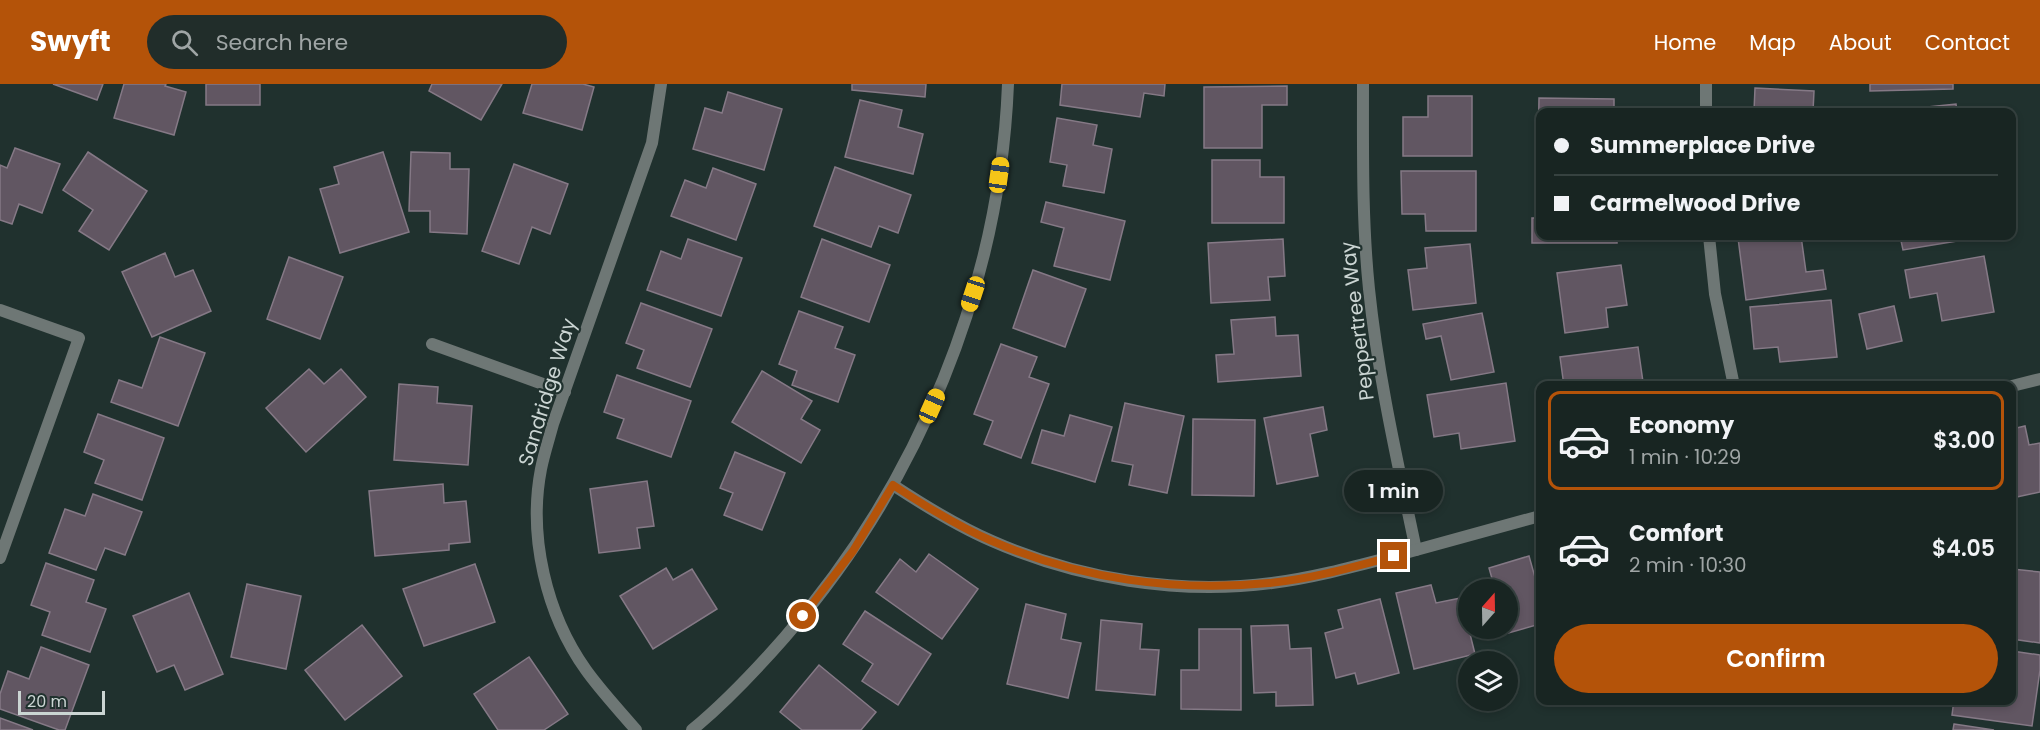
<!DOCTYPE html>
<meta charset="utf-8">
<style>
body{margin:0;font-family:Poppins,sans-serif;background:#212d2a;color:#f1f3f6;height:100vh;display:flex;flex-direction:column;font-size:22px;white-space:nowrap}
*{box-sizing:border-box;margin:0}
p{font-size:20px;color:#9fa5a5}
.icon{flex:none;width:33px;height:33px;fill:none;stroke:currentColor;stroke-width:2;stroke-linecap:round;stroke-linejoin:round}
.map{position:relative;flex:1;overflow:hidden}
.side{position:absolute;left:1536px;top:297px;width:480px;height:324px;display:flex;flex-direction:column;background:#182522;border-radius:12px;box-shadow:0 3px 9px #0003,0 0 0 2px #364240}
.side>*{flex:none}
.top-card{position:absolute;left:1536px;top:24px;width:480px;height:132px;border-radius:12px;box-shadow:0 3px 9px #0003,0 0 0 2px #364240;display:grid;align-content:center;height:132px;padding:0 18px;background:#182522}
.needle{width:39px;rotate:20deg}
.tools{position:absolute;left:1458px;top:495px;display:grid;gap:12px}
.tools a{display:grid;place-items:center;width:60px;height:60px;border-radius:50%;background:#182522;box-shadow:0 3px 9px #0003,0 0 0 2px #364240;font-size:30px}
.scale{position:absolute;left:18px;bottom:15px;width:87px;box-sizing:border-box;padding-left:6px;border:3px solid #cbd5d3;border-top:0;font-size:16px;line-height:21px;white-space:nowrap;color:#cbd5d3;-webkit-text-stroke:4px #20312e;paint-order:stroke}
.end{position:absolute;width:27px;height:27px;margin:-14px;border:8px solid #b45309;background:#fff;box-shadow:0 0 0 3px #fff}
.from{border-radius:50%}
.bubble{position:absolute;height:42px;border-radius:21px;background:#182522;box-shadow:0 3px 9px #0003,0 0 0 2px #364240;font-size:20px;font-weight:600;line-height:42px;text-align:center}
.car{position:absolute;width:18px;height:36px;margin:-18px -9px;border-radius:8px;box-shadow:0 0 4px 2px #0007;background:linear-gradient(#f5c518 24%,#345 0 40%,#f5c518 0 76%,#345 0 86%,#f5c518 0)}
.top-card b{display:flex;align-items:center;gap:21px;height:57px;font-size:22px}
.top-card b+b{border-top:2px solid #364240}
.top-card i{width:15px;height:15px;background:#f1f3f6}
ul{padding:10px 0 0;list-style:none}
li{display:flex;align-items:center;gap:18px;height:99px;margin:0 12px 9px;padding:0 6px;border:3px solid transparent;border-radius:12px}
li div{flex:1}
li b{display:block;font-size:22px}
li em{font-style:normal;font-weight:600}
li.active{border-color:#b45309}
li>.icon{width:54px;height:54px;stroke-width:1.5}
.primary-button{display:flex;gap:12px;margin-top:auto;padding:12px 18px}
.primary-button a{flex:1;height:69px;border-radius:36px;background:#b45309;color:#fff;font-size:24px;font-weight:600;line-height:69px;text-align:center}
header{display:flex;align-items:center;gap:36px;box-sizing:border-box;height:84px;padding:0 30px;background:#b45309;color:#fff}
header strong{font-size:28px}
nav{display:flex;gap:33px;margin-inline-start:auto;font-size:21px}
.search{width:420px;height:54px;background:#212d2a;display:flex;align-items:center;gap:15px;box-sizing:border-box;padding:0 21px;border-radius:33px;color:#9fa5a5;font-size:22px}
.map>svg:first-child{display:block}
.building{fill:#615662;stroke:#857986;stroke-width:1.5}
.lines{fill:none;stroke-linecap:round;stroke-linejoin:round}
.street{stroke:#6e7775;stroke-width:12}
.route{stroke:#b45309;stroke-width:8}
.labels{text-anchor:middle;stroke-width:4.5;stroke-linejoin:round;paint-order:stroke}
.street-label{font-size:20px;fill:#cbd5d3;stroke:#20312e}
</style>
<header>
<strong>Swyft</strong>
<div class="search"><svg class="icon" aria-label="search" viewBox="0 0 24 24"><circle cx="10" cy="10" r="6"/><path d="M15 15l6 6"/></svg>Search here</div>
<nav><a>Home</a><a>Map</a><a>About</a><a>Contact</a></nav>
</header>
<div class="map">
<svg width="2040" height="646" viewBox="0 0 2040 646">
<rect width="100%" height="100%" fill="#20312e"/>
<g class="building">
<polygon points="53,0 103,0 97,16"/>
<polygon points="124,0 166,0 165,2 186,8 174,51 114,34"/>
<rect x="206" y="0" width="54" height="21"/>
<polygon points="432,0 502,0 481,36 429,7"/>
<polygon points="532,0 583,0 594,3 582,46 523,29"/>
<polygon points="852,0 926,0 925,13 852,6"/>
<polygon points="1062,0 1165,0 1164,12 1144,9 1140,33 1060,21"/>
<polygon points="1870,0 1953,0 1953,5 1870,7"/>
<polygon points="1287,2 1287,21 1262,21 1262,64 1204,64 1204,3"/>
<polygon points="1755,4 1814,7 1813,28 1734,28 1734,25 1754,27"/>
<polygon points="728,8 782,25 764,86 693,65 705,24 722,29"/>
<polygon points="1428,12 1472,12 1472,72 1403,72 1403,33 1428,33"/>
<polygon points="1539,14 1614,15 1614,28 1540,28 1540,73 1538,73"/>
<polygon points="860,16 902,26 898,43 923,50 913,90 845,73"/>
<polygon points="1956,20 1957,28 1878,28"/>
<polygon points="1057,34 1097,41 1093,61 1112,65 1104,109 1063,102 1067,81 1050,78"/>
<polygon points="15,64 60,80 42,129 19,120 12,140 0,136 0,81 7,84"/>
<polygon points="88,68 147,107 109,166 79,147 93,126 63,106"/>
<polygon points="383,68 409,148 340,169 320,105 339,100 334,83"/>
<polygon points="411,68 450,69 450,85 469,85 467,150 430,148 430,127 409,127"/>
<polygon points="1212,76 1260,76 1260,93 1284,93 1284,139 1212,139"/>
<polygon points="514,80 568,100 550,150 532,143 519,180 482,167"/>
<polygon points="835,83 911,111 898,149 879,142 871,163 814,142"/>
<polygon points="713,84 756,100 736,156 671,132 685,96 706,104"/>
<polygon points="1401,87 1476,87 1476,147 1426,147 1425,130 1402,130"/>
<polygon points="1046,118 1125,137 1110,196 1054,182 1064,144 1041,138"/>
<polygon points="1532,134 1540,134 1540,152 1617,152 1617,159 1532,159"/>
<polygon points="1755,152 1801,152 1806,188 1823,186 1826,205 1746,216 1738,154"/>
<polygon points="1900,152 1981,152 1981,153 1903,166"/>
<polygon points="688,155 742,174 721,232 647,206 661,167 681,175"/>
<polygon points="822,155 890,181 869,238 801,213"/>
<polygon points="1283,155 1285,192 1268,193 1270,216 1211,219 1208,159"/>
<polygon points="1470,160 1476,219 1413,226 1408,186 1427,184 1425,164"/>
<polygon points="165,169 175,193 193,186 211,227 152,253 122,188"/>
<polygon points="1984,172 1994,228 1942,237 1937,209 1910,214 1905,186"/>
<polygon points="289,173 343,193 320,255 267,235"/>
<polygon points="1621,181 1627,221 1606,224 1608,243 1565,249 1557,189"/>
<polygon points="1033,186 1086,205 1065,263 1013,244"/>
<polygon points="1831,216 1837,273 1780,278 1778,263 1754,265 1750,223"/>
<polygon points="641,219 712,245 690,303 637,284 644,266 626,259"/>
<polygon points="1894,222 1902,257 1867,265 1859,230"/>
<polygon points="799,227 843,243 835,264 855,271 838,318 792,301 797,287 779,280"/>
<polygon points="1482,229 1494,288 1451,296 1441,252 1426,255 1423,240"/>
<polygon points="1275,233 1276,252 1298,251 1301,292 1218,298 1216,271 1234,270 1231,236"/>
<polygon points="160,253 205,269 178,342 111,318 119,296 142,304"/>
<polygon points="1001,260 1037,273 1029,293 1049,300 1021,374 984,360 993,337 974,330"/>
<polygon points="1638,263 1643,298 1626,302 1564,302 1560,273"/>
<polygon points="309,285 324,300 341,285 366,313 306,368 266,324"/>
<polygon points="762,287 812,317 801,335 820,346 801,379 732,338"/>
<polygon points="617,291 691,317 671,373 617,354 624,335 604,328"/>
<polygon points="1506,299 1515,357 1461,365 1459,349 1434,353 1427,311"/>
<polygon points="399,300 438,303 437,319 472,322 468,381 394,376"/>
<polygon points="1125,319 1184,332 1167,409 1129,401 1133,381 1112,377"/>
<polygon points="1323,323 1327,346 1310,350 1318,392 1277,400 1264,334"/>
<polygon points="98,330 164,354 142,416 95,399 104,376 84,368"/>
<polygon points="1070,331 1112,343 1095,398 1032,379 1042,346 1064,352"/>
<polygon points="1193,335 1255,336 1254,412 1192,411"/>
<polygon points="2025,342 2029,361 2040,359 2040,408 2012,414 2012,345"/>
<polygon points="735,368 785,389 762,446 724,431 733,409 720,404"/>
<polygon points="647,397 654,442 637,444 640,464 599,469 590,405"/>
<polygon points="443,400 444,419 466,417 470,458 449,460 449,466 375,472 369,407"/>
<polygon points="93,410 142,428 125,471 105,464 96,486 49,469 65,425 85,432"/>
<polygon points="929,470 978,505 942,555 876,508 900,475 916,488"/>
<polygon points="1529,472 1540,511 1540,540 1487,555 1485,544 1508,544 1508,506 1493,506 1495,505 1489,484"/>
<polygon points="46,479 94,496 86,518 106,525 90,568 42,551 50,528 31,521"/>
<polygon points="475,480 495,538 424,562 403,505"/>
<polygon points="666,484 673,496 692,485 717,525 653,565 620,512"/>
<polygon points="2012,485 2040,488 2040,559 2012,555"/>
<polygon points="247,500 301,512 286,585 231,573"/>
<polygon points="1431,501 1436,519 1461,514 1475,570 1414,585 1396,509"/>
<polygon points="189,509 223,590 185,606 174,581 157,588 133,532"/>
<polygon points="1380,515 1399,589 1358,600 1355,589 1336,594 1325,549 1343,544 1338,526"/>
<polygon points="1026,520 1066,530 1061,555 1081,559 1068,614 1007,600"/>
<polygon points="865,527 931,570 898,621 862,597 873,580 843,560"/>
<polygon points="1101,536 1142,540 1140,565 1159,566 1155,611 1096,606"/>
<polygon points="362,541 402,592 345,636 305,586"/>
<polygon points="1288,541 1290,565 1311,564 1313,621 1276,622 1276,608 1254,609 1251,542"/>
<polygon points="1199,545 1241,545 1241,626 1181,625 1181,586 1199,586"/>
<polygon points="41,563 89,581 65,646 59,646 0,625 0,610 8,587 29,595"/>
<polygon points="2012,567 2040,571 2040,586 2032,642 1952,631 1954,616 2012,616"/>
<polygon points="529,573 568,630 544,646 498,646 474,610"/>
<polygon points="819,581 876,628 861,646 802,646 780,628"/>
<polygon points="0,634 33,646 0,646"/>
<polygon points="1954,640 1994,646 1953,646"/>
</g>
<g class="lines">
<g class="street">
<path d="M1363,0C1363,69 1362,137 1369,205C1378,293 1398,380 1416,466"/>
<polyline points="1706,0 1706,28"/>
<polyline points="1709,152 1715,210 1734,302"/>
<polyline points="0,226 79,254 0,474"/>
<polyline points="432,260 565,308"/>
<polyline points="2012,302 2040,295"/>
<path d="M893,401C925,422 957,442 992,457C1078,495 1178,511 1272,499C1311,494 1349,484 1387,474C1438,460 1489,446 1540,432"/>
<path d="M636,646C619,626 601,607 586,586C546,530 528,452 541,385C544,370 549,355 553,340L652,59L661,0"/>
<path d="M692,646C726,618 756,586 785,553C918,400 1000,203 1008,0"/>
</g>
</g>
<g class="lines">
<path class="route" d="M803,532L853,467L893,401C925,422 957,442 992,457C1079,495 1175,508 1269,499C1311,495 1353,483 1394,472"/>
</g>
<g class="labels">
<g class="street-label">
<text transform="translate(1357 237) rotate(-97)" y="7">Peppertree Way</text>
<text transform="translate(547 308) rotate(-73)" y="7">Sandridge Way</text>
</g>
</g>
</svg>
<div class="tools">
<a><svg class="needle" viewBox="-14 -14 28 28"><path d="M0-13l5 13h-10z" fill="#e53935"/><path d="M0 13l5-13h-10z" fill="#9fa5a5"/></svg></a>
<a><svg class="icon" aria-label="layers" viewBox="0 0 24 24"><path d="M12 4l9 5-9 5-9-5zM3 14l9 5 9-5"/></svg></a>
</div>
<div class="scale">20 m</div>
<i class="end from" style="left:803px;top:532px"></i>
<i class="end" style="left:1394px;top:472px"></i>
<div class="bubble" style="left:1344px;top:386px;width:99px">1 min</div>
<i class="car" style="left:999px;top:91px;rotate:8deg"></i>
<i class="car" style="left:973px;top:210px;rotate:198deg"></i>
<i class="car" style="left:932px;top:322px;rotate:24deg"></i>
<div class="top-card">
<b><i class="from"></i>Summerplace Drive</b>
<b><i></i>Carmelwood Drive</b>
</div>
<section class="side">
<ul>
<li class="active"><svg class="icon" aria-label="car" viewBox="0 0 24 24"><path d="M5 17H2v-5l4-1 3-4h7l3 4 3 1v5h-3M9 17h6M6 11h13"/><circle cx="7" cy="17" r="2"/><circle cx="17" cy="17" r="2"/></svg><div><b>Economy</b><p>1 min · 10:29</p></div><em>$3.00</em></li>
<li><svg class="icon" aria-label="car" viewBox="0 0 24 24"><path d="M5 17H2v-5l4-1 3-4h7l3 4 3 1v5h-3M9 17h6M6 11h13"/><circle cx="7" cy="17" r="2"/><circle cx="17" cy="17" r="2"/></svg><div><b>Comfort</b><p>2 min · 10:30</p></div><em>$4.05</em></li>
</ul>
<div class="primary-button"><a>Confirm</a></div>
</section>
</div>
